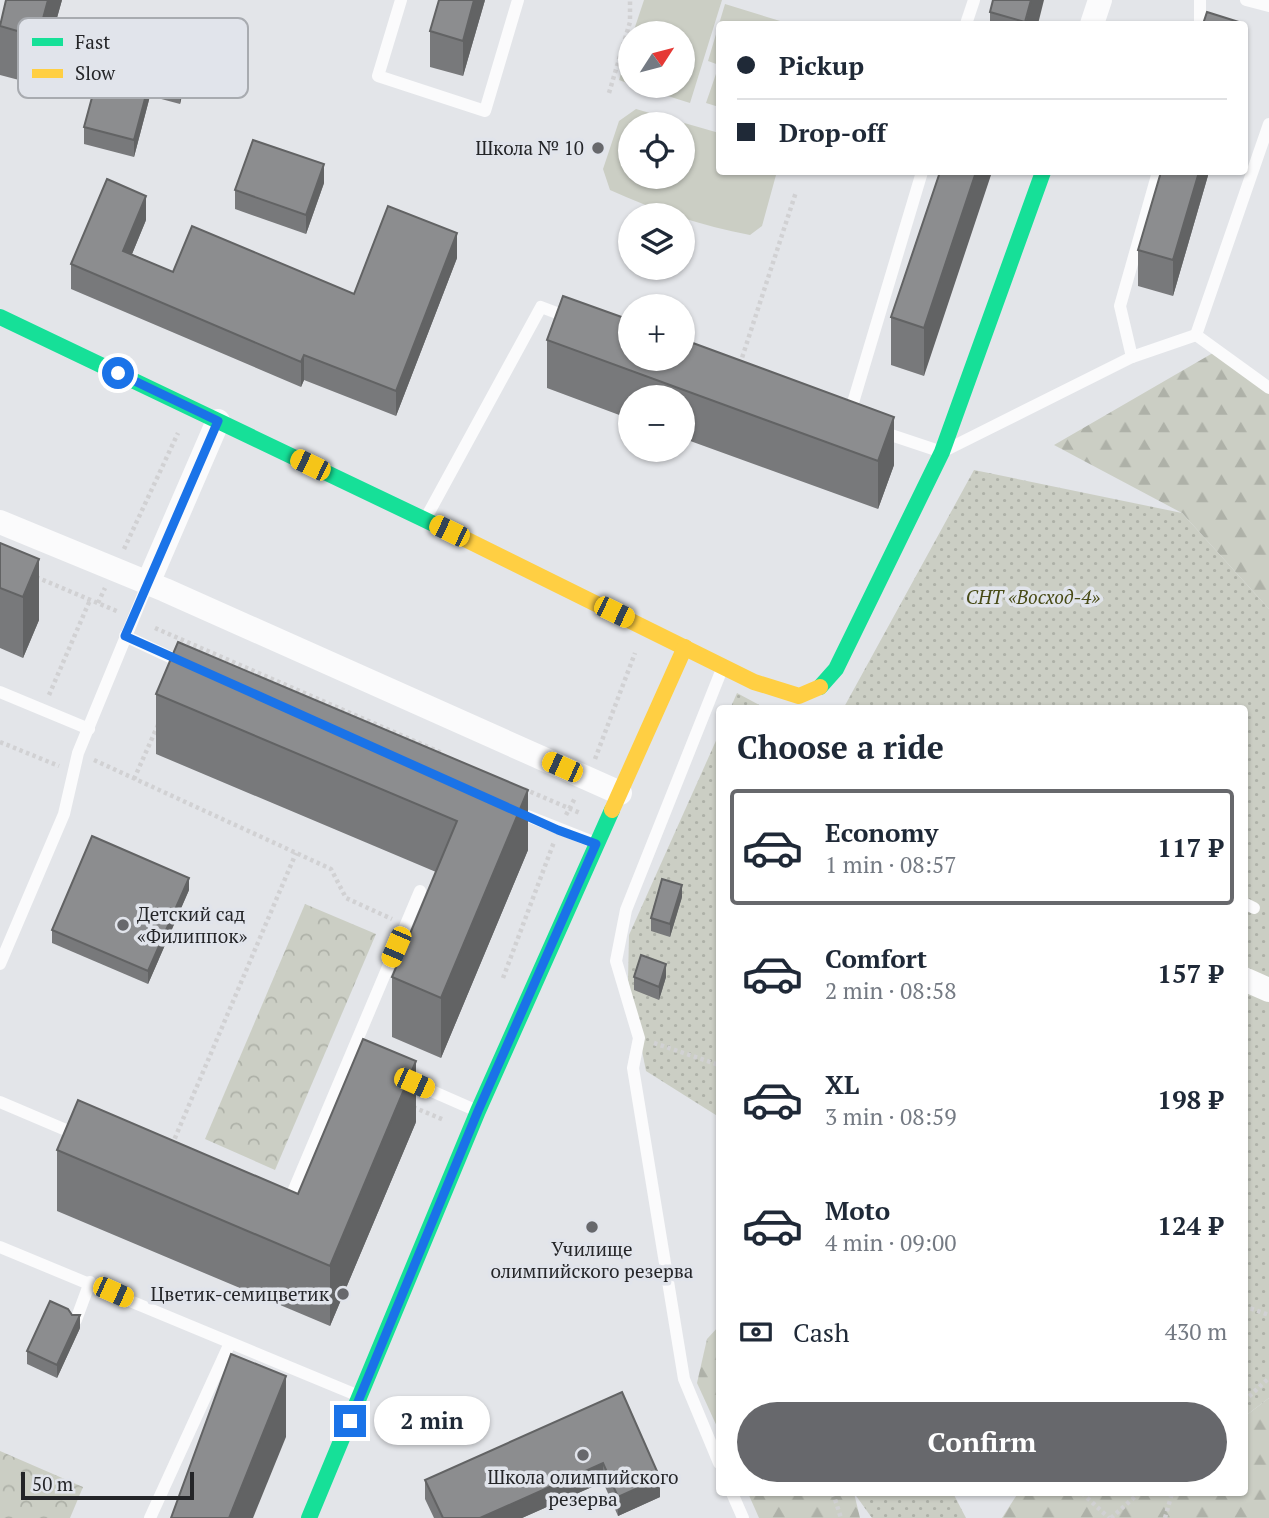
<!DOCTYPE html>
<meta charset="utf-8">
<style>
body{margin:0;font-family:"PT Serif",serif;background:#f6f6f7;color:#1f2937;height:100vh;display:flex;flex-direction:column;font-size:26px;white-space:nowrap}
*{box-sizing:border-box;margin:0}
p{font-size:23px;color:#747a83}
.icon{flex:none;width:38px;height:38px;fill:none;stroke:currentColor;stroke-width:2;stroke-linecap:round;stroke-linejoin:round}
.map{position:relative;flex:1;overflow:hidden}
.details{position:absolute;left:716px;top:705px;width:532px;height:791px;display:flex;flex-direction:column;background:#fff;border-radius:7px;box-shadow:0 2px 5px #0004}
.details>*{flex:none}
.banner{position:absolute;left:716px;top:21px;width:532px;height:154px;border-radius:7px;box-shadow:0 2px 5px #0004;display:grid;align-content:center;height:154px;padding:0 21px;background:#fff}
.needle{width:46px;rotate:54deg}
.controls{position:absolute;left:618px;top:21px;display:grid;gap:14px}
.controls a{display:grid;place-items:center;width:77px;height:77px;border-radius:50%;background:#fff;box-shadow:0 2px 5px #0004;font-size:35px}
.scale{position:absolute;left:21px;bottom:18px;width:173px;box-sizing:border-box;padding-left:7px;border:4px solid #242528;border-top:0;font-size:19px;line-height:24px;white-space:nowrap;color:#242528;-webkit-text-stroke:5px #e1e4eb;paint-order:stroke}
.end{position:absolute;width:32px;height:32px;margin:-16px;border:9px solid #1a73e8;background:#fff;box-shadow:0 0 0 4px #fff}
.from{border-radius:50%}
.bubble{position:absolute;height:49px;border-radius:24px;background:#fff;box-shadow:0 2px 5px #0004;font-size:23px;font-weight:600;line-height:49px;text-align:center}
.car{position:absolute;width:21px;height:42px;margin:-21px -10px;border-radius:9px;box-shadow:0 0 5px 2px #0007;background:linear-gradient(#f5c518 24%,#345 0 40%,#f5c518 0 76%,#345 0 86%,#f5c518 0)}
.banner b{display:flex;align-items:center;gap:24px;height:66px;font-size:26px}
.banner b+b{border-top:2px solid #e0e1e3}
.banner i{width:18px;height:18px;background:#1f2937}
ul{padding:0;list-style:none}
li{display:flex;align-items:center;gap:21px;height:116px;margin:0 14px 10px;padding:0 7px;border:4px solid transparent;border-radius:7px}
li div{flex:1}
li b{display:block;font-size:26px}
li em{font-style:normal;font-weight:600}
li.on{border-color:#67686c}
li>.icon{width:63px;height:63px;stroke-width:1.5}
h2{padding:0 21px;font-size:32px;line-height:84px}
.pay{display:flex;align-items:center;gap:18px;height:77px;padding:0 21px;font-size:26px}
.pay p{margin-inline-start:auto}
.action{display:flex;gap:14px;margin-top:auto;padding:14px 21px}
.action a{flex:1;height:80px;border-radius:42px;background:#67686c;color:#fff;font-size:28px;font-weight:600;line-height:80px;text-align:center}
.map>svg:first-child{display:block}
.grass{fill:#cbcec4;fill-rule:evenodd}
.forest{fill:url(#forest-firs)}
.park{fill:url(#park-crowns)}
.garden{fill:url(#garden-dots)}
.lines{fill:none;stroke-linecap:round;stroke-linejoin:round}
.path{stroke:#d1d1d3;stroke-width:4.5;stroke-dasharray:3.5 3.5;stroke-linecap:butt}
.lane{stroke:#fbfbfc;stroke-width:12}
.street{stroke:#fbfbfc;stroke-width:24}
.fast{stroke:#16e098;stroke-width:16}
.slow{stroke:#ffcf43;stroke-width:16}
.wall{fill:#78797b}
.shaded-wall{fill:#626364}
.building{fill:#8c8d8f;stroke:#626364;stroke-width:2}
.route{stroke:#1a73e8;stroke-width:9}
.poi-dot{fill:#67686c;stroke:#e1e4eb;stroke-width:2.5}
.labels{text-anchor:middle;stroke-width:7;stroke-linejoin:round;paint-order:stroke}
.poi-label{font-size:19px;fill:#242528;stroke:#e1e4eb;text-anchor:end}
.park-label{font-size:19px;font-style:italic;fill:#484b17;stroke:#e1e4eb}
.key{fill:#e1e4eb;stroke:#a8abb0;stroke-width:2}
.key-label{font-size:19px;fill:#242528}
</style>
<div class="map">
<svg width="1269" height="1518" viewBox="0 0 1269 1518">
<defs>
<pattern id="forest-firs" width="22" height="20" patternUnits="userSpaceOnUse" patternTransform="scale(1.75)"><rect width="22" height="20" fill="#cbcec4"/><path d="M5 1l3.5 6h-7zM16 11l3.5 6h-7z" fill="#aeb1a8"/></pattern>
<pattern id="park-crowns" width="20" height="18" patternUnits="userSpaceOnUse" patternTransform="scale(1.75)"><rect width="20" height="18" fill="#cbcec4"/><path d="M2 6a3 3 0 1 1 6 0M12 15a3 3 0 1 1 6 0" fill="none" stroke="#aeb1a8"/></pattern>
<pattern id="garden-dots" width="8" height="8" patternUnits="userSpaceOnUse" patternTransform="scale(1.75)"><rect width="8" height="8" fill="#cbcec4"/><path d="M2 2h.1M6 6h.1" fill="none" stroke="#aeb1a8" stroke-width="1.8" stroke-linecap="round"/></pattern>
</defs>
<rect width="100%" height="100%" fill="#e3e5e9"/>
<g class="grass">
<polygon points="644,0 722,0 690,103 636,86 682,86 682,33 633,33"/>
<polygon points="725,4 790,24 719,24 719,65 708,61"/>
<polygon points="630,44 630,84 619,80"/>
<polygon points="718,68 719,68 719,107 706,103"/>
<path d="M636,109L719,133V172H774L776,175L762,226L750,235C702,226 654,210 610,190L603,169L619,121ZM682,124V177H630V124Z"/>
</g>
<g class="forest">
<polygon points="1218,350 1269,389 1269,609 1182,513 1054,445"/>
<polygon points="719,1326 719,1431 697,1383 707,1339"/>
<polygon points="1269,1398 1269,1518 1002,1518 1018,1493 1244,1493 1244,1417"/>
<polygon points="748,1493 854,1493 860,1518 759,1518"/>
</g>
<g class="park">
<polygon points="305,904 376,934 275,1170 205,1139"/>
<polygon points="0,1451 83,1487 70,1518 0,1518"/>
</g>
<g class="garden">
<polygon points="974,470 1182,513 1269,609 1269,1398 1244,1417 1244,709 843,709"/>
<polygon points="737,693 767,709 730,709"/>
<polygon points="719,734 719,1117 646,1071 628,980 629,935"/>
<polygon points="854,1493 953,1493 966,1518 872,1518"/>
</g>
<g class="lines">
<g class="path">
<polyline points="609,93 630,22 630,0"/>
<polyline points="740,364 796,192"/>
<polyline points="124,549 178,433"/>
<polyline points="36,577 119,612"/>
<polyline points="98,603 105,588"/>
<polyline points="155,628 442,753"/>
<polyline points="49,695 90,600"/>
<polyline points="0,742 59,766"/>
<polyline points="595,759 635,653"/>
<polyline points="94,760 331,869 346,898 392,919"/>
<polyline points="134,779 158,725"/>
<polyline points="524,789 580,813"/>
<polyline points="566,815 575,798"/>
<polyline points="503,978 554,842"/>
<polyline points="654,1043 719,1065"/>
<polyline points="413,1107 444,1120"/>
<polyline points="172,1145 296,853"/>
<polyline points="1244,1306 1269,1315"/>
<polyline points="1244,1401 1269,1378"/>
<polyline points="833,1493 841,1518"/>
<polyline points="1082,1493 1109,1518"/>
<polyline points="1111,1518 1139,1493"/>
<polyline points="1165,1518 1172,1493"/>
</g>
<g class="lane">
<polyline points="401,0 378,76 485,111 518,0"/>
<polyline points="1200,0 1200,24"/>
<polyline points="1246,0 1269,6"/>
<polyline points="966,24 974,0"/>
<polyline points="1196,335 1269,124"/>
<polyline points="1196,335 1269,388"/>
<polyline points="1132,357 1120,306 1158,172"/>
<polyline points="849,416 922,172"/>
<polyline points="879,431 942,452 1132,357 1196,335"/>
<polyline points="427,516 541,307 570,318"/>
<polyline points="125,636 185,664"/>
<polyline points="0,692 89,729"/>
<polyline points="515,811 596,843"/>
<polyline points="1244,903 1254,908"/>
<polyline points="0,964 64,814 78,753 148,583"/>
<polyline points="402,1078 475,1110"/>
<polyline points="0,1102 80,1136"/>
<polyline points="287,1206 420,891"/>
<polyline points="0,1247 359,1396"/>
<polyline points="76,1320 90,1282"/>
<polyline points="719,1463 684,1379 633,1068 639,1038 616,961 626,910 722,669"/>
<polyline points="732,1493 743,1518"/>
<polyline points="150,1518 230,1343"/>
</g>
<g class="street">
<polyline points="1092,24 1100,0"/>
<polyline points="0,522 165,590 620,793"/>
<polyline points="148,583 218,421"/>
<polyline points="1244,979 1269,990"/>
</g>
<g class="fast">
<polyline points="0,317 463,538"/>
<polyline points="820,687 836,669 942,452 1043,172"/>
<polyline points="309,1518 478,1111 612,810"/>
</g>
<g class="slow">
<polyline points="463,538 754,682 799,696 820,687"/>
<polyline points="612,810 685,647"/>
</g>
</g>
<g class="wall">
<polygon points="62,0 38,85 0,75 0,22"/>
<polygon points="485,0 463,76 430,67 430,31"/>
<polygon points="990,12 1038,24 990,24"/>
<polygon points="186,79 180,104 150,96 134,157 84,144 84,127 103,80"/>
<polygon points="940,172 924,376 891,365 891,317"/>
<polygon points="1161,172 1209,172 1173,296 1138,286 1138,250"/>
<polygon points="324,183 306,234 235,209 235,190"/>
<polygon points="146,220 132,254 173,272 354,294 457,258 396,416 304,380 301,387 71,289 71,264"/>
<polygon points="547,340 894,465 878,509 682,438 682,397 630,397 630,419 547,388"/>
<polygon points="0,543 39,620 23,658 0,648"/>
<polygon points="156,694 528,850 441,1058 392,1037 392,977 436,872 156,754"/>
<polygon points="189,890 148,984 52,943 52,930"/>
<polygon points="682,897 670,937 651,931 651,918"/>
<polygon points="634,977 666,977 659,1000 634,990"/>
<polygon points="416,1122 330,1326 57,1211 57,1150 298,1194"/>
<polygon points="80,1328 57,1378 27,1364 27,1351"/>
<polygon points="622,1392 660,1497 618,1516 603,1482 522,1518 434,1518 425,1499 425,1480"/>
</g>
<g class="shaded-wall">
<polygon points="48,0 62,0 38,85 38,37"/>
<polygon points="474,0 485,0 463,76 463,41"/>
<polygon points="1031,0 1044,0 1038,24 1025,24"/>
<polygon points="186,62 186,79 180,104 180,87"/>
<polygon points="150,80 150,96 134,157 134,140"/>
<polygon points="324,164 324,183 306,234 306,215"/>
<polygon points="976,172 992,172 924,376 924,328"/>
<polygon points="1199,172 1209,172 1173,296 1173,260"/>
<polygon points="146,196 146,220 123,276 123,251"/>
<polygon points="457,233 457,258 396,416 396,391"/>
<polygon points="304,355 304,380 301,387 301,362"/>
<polygon points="894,417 894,465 878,509 878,461"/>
<polygon points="39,559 39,620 23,658 23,597"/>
<polygon points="528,790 528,850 441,1058 441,998"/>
<polygon points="189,878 189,890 148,984 148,971"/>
<polygon points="682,885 682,897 670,937 670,924"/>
<polygon points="666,964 666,977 659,1000 659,987"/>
<polygon points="416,1061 416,1122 330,1326 330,1266"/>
<polygon points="80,1315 80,1328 57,1378 57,1365"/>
<polygon points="286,1376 286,1437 253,1518 229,1518"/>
<polygon points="603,1463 603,1482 522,1518 480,1518"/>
<polygon points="660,1478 660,1497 618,1516 618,1497"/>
</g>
<g class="building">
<polygon points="6,0 48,0 38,37 0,26"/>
<polygon points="439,0 474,0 463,41 430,31"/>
<polygon points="993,0 1031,0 1025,22 990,12"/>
<polygon points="1207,12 1242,23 1241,24 1203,24"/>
<polygon points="112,44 186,62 180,87 150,80 134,140 84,127 97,79 103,80"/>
<polygon points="253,140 324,164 306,215 235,190"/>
<polygon points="940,172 976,172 924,328 891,317"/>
<polygon points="1161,172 1199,172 1173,260 1138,250"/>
<polygon points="107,179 146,196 123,251 173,272 192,226 354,294 388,206 457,233 396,391 304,355 301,362 71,264"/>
<polygon points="563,296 630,320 630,359 682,359 682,339 894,417 878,461 547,340"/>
<polygon points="0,543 39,559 23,597 0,588"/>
<polygon points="178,642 528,790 441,998 392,977 457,821 156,694"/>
<polygon points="92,836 189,878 148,971 52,930"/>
<polygon points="662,879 682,885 670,924 651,918"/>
<polygon points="641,955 666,964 659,987 634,977"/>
<polygon points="363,1039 416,1061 330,1266 57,1150 78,1100 298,1194"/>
<polygon points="50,1301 68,1309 72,1315 80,1315 57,1365 27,1351"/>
<polygon points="231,1354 286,1376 229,1518 171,1518"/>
<polygon points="622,1392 660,1478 618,1497 603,1463 480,1518 443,1518 425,1480"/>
</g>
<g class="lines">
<polyline class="route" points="118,373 218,421 125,636 558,830 596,844 478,1111 350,1421"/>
</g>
<g class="poi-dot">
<circle cx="598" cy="148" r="7"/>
<circle cx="123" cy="925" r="7"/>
<circle cx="592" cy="1227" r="7"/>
<circle cx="343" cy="1294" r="7"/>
<circle cx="583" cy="1455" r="7"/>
</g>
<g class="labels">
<g class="poi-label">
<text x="584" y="155">Школа № 10</text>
<text x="137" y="921" text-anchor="start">Детский сад<tspan x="137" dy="22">«Филиппок»</tspan></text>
<text x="592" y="1256" text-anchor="middle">Училище<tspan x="592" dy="22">олимпийского резерва</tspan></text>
<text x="329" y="1301">Цветик-семицветик</text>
<text x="583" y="1484" text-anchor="middle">Школа олимпийского<tspan x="583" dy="22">резерва</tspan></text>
</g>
<g class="park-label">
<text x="1033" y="604">СНТ «Восход-4»</text>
</g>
</g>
<rect x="18" y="18" width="230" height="80" rx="10" class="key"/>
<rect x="32" y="38" width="31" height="8" fill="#16e098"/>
<rect x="32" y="69" width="31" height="9" fill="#ffcf43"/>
<g class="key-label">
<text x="75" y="49">Fast</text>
<text x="75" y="80">Slow</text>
</g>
</svg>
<div class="controls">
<a><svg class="needle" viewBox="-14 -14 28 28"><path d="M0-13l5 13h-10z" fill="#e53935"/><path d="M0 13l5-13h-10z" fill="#747a83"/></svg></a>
<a><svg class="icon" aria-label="locate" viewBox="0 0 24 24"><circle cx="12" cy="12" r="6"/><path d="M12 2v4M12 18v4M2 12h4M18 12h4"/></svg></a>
<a><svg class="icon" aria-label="layers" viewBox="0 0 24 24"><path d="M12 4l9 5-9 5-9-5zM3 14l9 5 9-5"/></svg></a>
<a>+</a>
<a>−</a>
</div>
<div class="scale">50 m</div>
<i class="end from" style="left:118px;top:373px"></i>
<i class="end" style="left:350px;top:1421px"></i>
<div class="bubble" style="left:374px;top:1396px;width:116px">2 min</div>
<i class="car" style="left:310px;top:465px;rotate:296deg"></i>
<i class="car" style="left:449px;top:531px;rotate:296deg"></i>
<i class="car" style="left:614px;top:612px;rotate:116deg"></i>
<i class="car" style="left:562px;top:767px;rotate:294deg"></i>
<i class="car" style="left:396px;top:947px;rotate:203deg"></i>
<i class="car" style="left:414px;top:1083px;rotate:114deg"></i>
<i class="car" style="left:113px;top:1292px;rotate:114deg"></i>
<div class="banner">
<b><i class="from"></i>Pickup</b>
<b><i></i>Drop-off</b>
</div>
<section class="details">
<h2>Choose a ride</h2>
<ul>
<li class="on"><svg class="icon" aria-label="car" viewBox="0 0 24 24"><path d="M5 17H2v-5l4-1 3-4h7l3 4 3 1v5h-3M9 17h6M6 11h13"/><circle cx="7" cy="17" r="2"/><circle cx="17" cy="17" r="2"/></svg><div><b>Economy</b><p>1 min · 08:57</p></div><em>117 ₽</em></li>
<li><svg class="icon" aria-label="car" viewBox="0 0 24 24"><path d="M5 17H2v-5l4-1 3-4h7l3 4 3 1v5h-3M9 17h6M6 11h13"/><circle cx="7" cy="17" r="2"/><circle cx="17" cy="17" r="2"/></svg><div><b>Comfort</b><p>2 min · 08:58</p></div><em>157 ₽</em></li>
<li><svg class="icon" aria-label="car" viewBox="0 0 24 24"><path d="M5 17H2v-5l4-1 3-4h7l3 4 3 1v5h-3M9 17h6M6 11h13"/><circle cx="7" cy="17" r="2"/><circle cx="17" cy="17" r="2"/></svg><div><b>XL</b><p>3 min · 08:59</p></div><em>198 ₽</em></li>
<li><svg class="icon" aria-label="car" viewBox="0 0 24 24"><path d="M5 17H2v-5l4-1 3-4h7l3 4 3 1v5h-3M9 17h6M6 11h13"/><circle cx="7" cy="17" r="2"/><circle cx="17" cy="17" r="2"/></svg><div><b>Moto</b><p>4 min · 09:00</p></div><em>124 ₽</em></li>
</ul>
<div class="pay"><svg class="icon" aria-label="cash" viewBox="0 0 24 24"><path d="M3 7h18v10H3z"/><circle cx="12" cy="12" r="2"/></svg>Cash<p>430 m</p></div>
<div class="action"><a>Confirm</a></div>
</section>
</div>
